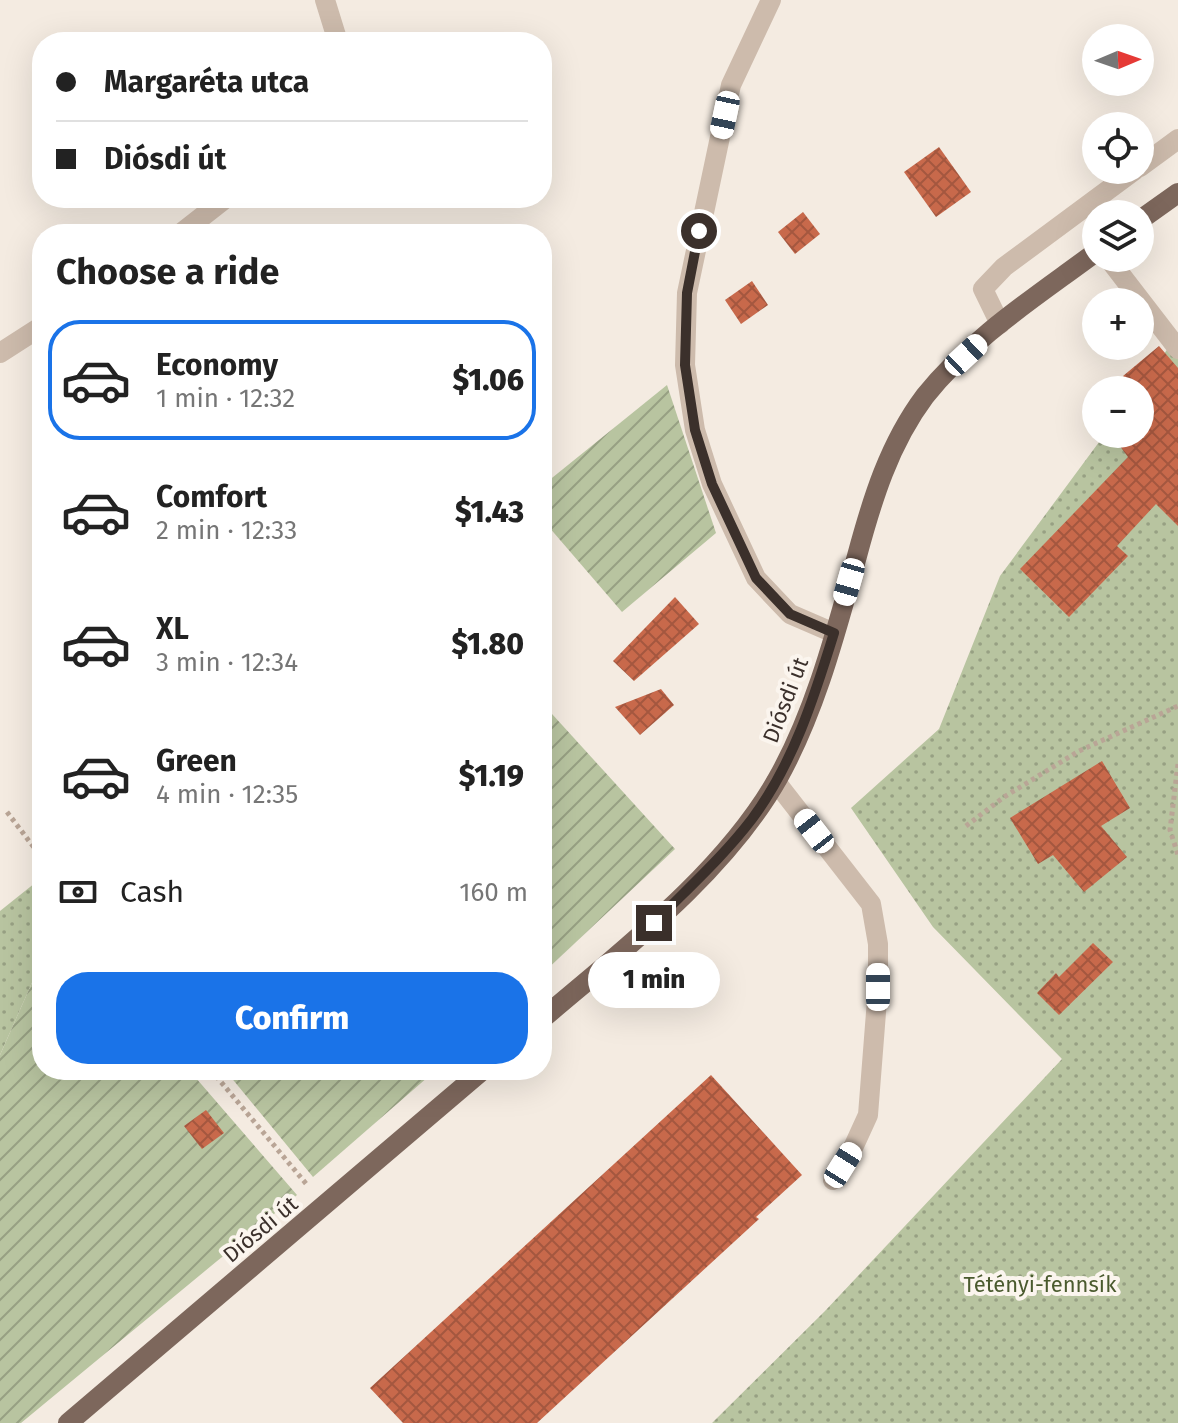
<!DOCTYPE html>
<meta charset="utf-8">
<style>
body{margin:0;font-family:"Fira Sans",sans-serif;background:#f2f2f2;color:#222;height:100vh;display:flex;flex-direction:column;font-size:30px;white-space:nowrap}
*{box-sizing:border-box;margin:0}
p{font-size:26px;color:#767676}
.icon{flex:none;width:44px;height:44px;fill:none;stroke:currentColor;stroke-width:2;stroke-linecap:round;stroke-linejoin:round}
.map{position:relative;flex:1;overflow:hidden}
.panel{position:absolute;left:32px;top:224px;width:520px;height:856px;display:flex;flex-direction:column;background:#fff;border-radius:32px;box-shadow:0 8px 32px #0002}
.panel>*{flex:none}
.top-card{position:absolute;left:32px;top:32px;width:520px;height:176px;border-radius:32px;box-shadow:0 8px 32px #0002;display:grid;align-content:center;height:176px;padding:0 24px;background:#fff}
.needle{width:52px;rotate:88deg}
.buttons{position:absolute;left:1082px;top:24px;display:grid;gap:16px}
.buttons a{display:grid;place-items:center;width:72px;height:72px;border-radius:50%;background:#fff;box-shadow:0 8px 32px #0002;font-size:40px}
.end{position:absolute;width:36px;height:36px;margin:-18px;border:10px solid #3b302b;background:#fff;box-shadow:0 0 0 4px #fff}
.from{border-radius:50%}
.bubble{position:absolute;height:56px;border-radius:28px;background:#fff;box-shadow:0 8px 32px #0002;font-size:26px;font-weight:800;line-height:56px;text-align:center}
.car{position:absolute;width:24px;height:48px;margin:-24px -12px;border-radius:10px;box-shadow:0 0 6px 2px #0007;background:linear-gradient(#fff 24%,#345 0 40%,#fff 0 76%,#345 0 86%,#fff 0)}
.top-card b{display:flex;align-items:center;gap:28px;height:76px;font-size:30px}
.top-card b+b{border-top:2px solid #e0e0e0}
.top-card i{width:20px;height:20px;background:#222}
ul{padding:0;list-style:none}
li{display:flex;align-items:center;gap:24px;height:120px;margin:0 16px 12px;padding:0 8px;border:4px solid transparent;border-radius:32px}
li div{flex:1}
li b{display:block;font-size:30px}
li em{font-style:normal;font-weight:800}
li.selected{border-color:#1a73e8}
li>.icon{width:72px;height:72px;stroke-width:1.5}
h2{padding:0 24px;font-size:36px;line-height:96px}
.pay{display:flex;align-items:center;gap:20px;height:88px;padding:0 24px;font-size:30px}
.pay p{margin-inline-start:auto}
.primary-button{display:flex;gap:16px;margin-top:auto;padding:16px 24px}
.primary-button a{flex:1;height:92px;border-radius:32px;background:#1a73e8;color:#fff;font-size:32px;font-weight:800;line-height:92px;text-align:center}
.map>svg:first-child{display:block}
.grass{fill:url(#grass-dots)}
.garden{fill:url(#garden-furrows)}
.building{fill:url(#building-cross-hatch)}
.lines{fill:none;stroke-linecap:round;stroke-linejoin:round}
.path{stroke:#b9a596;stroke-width:5;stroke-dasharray:4 4;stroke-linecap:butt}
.minor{stroke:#cdbbac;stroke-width:20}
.major{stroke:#7d675c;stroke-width:20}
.route{stroke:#3b302b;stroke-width:10}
.labels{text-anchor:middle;stroke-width:8;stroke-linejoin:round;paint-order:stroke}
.street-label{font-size:22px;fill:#3b302b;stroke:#fbf5ee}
.park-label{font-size:22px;fill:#4a5a2e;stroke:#fbf5ee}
</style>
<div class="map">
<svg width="1178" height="1423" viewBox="0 0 1178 1423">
<defs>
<pattern id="grass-dots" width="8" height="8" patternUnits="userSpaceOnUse" patternTransform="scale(2)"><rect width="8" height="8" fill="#b8c4a0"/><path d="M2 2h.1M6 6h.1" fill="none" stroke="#97a083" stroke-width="1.8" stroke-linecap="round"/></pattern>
<pattern id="garden-furrows" width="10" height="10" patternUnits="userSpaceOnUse" patternTransform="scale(2)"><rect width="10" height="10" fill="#b8c4a0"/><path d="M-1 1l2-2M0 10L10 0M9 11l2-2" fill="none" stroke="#97a083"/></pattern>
<pattern id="building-cross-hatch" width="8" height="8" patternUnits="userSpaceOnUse" patternTransform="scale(2)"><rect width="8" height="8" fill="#c8694b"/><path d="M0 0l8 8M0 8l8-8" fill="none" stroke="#a4573f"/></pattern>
</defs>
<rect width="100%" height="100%" fill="#f4ebe1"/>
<g class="grass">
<polygon points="1178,335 1178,1423 712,1423 825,1311 1062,1059 933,927 851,808 939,729 1000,576 1105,434 1140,434 1140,390 1137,390"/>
<polygon points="35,883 42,893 42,960 0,1055 0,911"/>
</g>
<g class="garden">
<polygon points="667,385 716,533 622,612 542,519 542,486"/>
<polygon points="542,703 675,849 542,974"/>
<polygon points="42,960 42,1070 189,1070 297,1195 21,1423 0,1423 0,1055"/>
<polygon points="225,1070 436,1070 313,1177"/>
</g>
<g class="building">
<polygon points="939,147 971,192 936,217 904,172"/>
<polygon points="803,212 820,234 795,254 778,232"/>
<polygon points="752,281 768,305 741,324 725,300"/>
<polygon points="1159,346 1178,368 1178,526 1156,504 1117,546 1128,556 1069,617 1020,569 1128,457 1111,434 1140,434 1140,390 1135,390 1123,376"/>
<polygon points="675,597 699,624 634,681 613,661"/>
<polygon points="661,689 674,705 640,735 615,707"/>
<polygon points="1102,761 1130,808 1101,826 1127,857 1084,892 1053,855 1038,864 1010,818"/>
<polygon points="1093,943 1113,962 1059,1015 1037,993 1056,973 1059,977"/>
<polygon points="711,1075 802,1175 756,1217 759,1219 537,1423 403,1423 370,1388"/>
<polygon points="206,1110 224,1133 202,1149 184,1126"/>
</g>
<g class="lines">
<g class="path">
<polyline points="1178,764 1170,830 1178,855"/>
<polyline points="7,812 42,858"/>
<polyline points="966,826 1004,797 1079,751 1178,706"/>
<polyline points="211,1070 308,1186"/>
</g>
<g class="minor">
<polyline points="325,0 338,42"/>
<polyline points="771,0 731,85 687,293 685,365 695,430 712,484 756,578 790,614 834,633"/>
<polyline points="1140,167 1178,139"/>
<polyline points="180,234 226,198"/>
<polyline points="1108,258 1178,349"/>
<polyline points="1000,324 983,289 1004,267 1135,170"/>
<polyline points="0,353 42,326"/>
<polyline points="776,782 871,904 878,944 878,987 868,1115 852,1150 833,1180"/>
</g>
<g class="major">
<polyline points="1140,220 1178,193"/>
<path d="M542,1019C623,950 725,872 778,778C816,710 836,631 857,556C872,500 889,444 925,396C971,338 1037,296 1096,252"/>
<polyline points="68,1423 483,1070"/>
</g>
</g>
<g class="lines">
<path class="route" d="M654,923C687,889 723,857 752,819C793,764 814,698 834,633L790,614L756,578L712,484L695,430L685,365L687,293L699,231"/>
</g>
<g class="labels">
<g class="street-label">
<text transform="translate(785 700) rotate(-69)" y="8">Diósdi út</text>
<text transform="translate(260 1229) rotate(-40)" y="8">Diósdi út</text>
</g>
<g class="park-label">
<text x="1040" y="1292">Tétényi-fennsík</text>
</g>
</g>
</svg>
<div class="buttons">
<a><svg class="needle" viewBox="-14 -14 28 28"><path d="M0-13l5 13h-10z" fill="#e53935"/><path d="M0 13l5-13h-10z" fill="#767676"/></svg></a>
<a><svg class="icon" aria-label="locate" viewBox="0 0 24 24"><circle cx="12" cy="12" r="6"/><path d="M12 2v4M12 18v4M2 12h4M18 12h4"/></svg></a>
<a><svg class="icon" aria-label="layers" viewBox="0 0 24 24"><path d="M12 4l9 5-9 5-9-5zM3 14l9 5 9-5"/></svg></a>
<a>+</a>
<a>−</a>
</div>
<i class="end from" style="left:699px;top:231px"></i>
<i class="end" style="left:654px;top:923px"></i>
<div class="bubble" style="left:588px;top:952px;width:132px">1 min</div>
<i class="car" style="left:725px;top:115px;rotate:192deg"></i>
<i class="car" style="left:966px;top:355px;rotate:47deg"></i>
<i class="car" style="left:849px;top:582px;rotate:196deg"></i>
<i class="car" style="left:814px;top:831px;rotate:322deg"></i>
<i class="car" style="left:878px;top:987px;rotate:0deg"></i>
<i class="car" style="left:843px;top:1165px;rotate:32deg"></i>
<div class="top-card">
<b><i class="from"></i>Margaréta utca</b>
<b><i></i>Diósdi út</b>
</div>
<section class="panel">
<h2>Choose a ride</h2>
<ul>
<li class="selected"><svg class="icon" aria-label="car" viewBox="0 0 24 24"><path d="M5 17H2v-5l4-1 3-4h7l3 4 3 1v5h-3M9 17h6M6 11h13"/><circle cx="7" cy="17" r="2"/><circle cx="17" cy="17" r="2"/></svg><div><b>Economy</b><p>1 min · 12:32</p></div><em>$1.06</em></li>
<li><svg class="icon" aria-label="car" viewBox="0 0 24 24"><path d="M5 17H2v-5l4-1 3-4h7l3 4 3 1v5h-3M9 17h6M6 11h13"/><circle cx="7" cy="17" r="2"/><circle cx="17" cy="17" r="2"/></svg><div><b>Comfort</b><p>2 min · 12:33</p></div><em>$1.43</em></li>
<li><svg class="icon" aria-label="car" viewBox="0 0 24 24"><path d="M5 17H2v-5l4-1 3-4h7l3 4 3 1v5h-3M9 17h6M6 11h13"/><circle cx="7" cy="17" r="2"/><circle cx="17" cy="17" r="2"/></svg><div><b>XL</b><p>3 min · 12:34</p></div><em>$1.80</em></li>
<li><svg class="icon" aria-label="car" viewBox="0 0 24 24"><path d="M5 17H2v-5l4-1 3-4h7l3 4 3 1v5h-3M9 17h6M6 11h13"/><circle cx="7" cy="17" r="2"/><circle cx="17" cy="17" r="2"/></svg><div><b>Green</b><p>4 min · 12:35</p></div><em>$1.19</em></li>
</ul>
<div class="pay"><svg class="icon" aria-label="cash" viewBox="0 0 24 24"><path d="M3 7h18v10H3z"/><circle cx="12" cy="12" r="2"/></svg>Cash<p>160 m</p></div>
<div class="primary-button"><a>Confirm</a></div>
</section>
</div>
